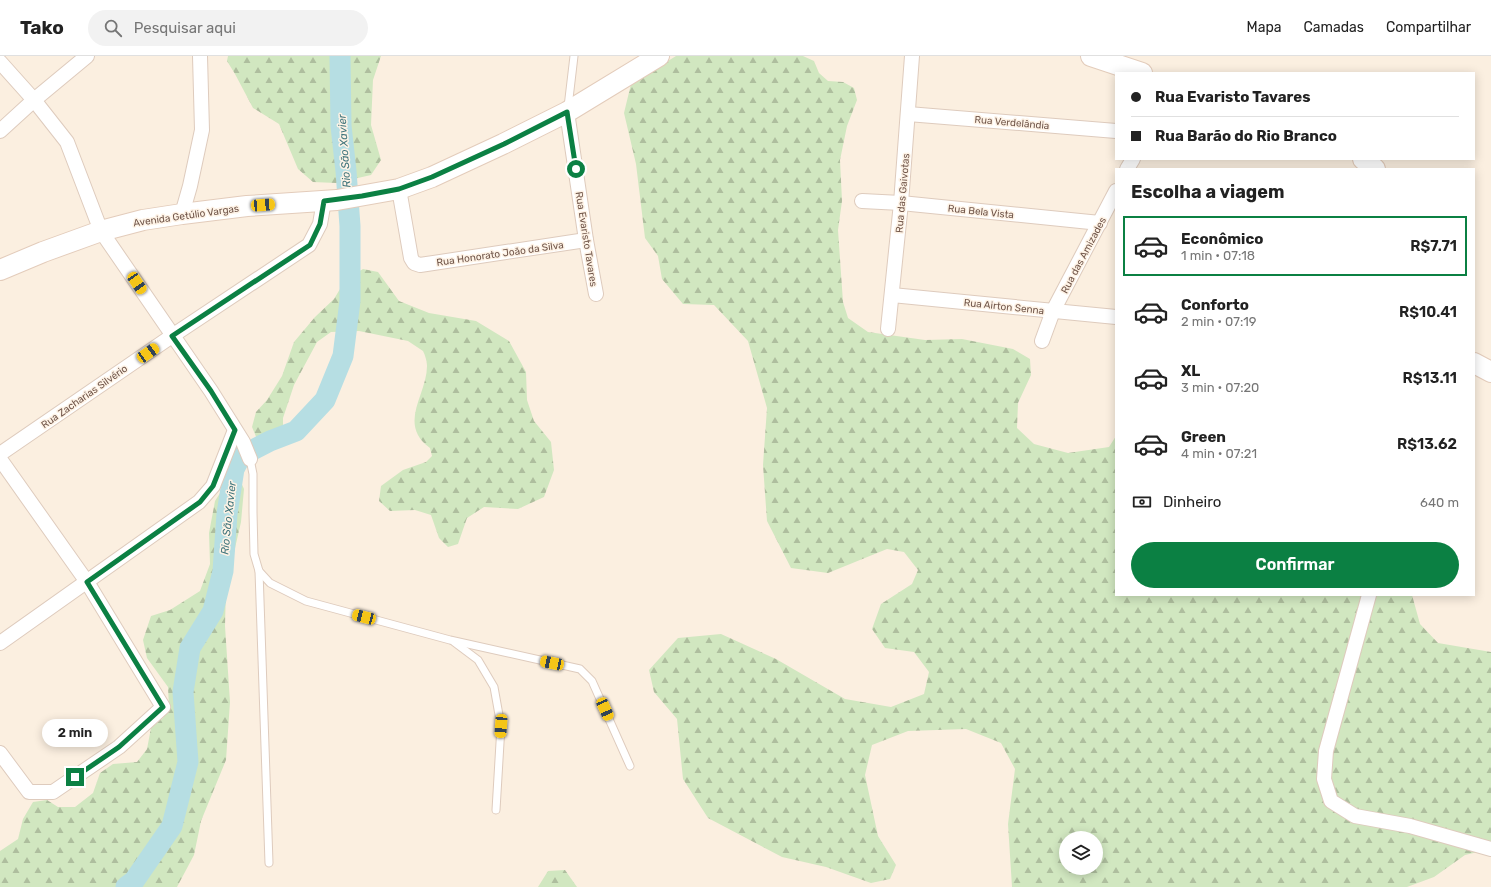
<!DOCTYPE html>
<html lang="pt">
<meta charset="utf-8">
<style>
body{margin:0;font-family:Rubik,sans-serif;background:#f2f2f2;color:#222;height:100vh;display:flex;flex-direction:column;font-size:15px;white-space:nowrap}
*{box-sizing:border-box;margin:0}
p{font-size:13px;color:#767676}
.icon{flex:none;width:22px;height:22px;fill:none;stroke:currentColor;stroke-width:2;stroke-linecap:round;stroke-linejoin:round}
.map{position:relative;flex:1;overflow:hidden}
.details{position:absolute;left:1115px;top:112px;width:360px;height:428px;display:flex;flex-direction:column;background:#fff;border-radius:0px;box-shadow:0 2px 10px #0003}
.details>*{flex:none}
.banner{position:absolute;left:1115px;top:16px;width:360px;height:88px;border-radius:0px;box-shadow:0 2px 10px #0003;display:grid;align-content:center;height:88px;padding:0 16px;background:#fff}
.controls{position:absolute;left:1059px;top:775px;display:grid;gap:8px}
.controls a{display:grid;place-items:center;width:44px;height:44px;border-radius:50%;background:#fff;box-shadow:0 2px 10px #0003;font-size:20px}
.end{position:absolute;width:18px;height:18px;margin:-9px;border:5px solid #0b8043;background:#fff;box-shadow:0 0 0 2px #fff}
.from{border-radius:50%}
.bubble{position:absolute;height:28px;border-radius:14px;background:#fff;box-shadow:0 2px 10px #0003;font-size:13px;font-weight:600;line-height:28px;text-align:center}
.car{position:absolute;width:12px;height:24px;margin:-12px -6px;border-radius:5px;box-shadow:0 0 3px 1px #0007;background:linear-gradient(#f5c518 24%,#345 0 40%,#f5c518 0 76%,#345 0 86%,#f5c518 0)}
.banner b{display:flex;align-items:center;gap:14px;height:38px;font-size:15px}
.banner b+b{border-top:1px solid #e0e0e0}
.banner i{width:10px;height:10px;background:#222}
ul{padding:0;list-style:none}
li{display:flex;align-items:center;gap:12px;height:60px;margin:0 8px 6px;padding:0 8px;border:2px solid transparent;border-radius:0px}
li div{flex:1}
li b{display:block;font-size:15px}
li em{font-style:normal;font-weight:600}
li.current{border-color:#0b8043}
li>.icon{width:36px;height:36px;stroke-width:1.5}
h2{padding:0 16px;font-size:18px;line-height:48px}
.pay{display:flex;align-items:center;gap:10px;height:44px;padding:0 16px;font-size:15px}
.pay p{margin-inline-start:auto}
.button{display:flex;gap:8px;margin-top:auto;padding:8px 16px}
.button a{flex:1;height:46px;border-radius:24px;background:#0b8043;color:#fff;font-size:16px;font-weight:600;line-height:46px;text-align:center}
header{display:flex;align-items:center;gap:24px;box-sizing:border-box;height:56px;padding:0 20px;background:#fff;border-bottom:1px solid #e0e0e0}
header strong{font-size:19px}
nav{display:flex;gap:22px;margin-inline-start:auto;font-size:14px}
.search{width:280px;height:36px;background:#f2f2f2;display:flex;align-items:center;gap:10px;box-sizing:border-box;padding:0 14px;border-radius:22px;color:#767676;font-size:15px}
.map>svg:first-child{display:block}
.forest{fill:url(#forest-firs);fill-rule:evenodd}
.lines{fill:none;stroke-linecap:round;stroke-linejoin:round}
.river{stroke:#b6dee3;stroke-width:21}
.lane-casing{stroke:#decbbd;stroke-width:9}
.street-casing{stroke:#decbbd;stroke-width:16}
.secondary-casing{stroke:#e3ccbb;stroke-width:22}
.lane{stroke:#fff;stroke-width:7}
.street{stroke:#fff;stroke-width:14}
.secondary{stroke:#fff;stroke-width:20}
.route{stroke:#0b8043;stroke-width:5}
.labels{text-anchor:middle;stroke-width:3;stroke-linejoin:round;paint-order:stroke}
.street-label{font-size:10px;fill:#705549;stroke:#fef3e6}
.water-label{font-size:11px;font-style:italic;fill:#41757c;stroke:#fef3e6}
</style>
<header>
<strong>Tako</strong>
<div class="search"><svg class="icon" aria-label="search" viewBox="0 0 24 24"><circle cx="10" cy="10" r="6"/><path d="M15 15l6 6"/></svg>Pesquisar aqui</div>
<nav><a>Mapa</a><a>Camadas</a><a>Compartilhar</a></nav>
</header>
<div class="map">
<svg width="1491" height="831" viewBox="0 0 1491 831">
<defs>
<pattern id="forest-firs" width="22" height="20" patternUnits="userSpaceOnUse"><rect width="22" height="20" fill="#d1e7c0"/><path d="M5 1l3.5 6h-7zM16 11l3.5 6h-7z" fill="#aebe9e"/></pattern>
</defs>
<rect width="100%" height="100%" fill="#fbefe0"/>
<g class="forest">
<polygon points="228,0 381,0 373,24 371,69 381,104 371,119 336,127 313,126 298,113 279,68 253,52 235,18 227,5"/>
<path d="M676,0H803L814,5L819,17L828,25L843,26L854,32L857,44L847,70L840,104L842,145L838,174L843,246L848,262L868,276L925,284L962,283L1013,293L1030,303L1031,319L1018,347L1017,372L1034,388L1068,397L1109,391L1116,380V539H1412L1420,568L1438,587L1491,596V793L1465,799L1434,821L1407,831H1012L1008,768L1015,713L1001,687L966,673L908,675L872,689L865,719L878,780L896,809L890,823L871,827L826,811L782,801L708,762L683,723L677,663L654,636L649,614L678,582L721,578L776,603L845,643L891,651L924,638L929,616L914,596L885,592L872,573L881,548L912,528L918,514L904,496L887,493L828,517L791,512L767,465L763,409L767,352L748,285L714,249L683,248L662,223L658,200L645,182L636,108L624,57L631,28ZM1066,782H1096V812H1066Z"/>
<path d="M363,213L378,216L399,245L429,257L476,265L509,285L526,316L527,344L534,365L551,386L554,414L544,441L518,453L484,451L467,462L458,488L448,491L439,482L431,459L415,454L390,455L379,445L381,430L403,414L426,406L432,400L430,392C397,368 427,339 427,310C427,305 425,299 423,295L408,285L359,275L331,276L317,286L294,329L283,362V386L276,393L266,392L257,383L252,371L256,356L267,344L282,320L294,286L315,261L334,243L346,223Z"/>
<polygon points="240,424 244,433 241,466 226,531 225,570 230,646 226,704 201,765 194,799 177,831 0,831 0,795 18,783 23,763 33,746 47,744 58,751 75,751 93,737 100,717 113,708 137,706 147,693 151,672 163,662 169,651 168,631 147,602 143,584 151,560 170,554 200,535 210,508 209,477 215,445 227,426"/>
<polygon points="565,814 577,831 538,831 548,815"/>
</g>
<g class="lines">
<polyline class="river" points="126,831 134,825 172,770 188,706 183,636 190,592 213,555 223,515 227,458 234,413 241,400 270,385 296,375 325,344 343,300 350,245 350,170 346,115 341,70 340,0"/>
<g class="lane-casing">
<g id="lane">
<polyline points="568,51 574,0"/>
<polyline points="250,403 253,418 253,456 254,498 259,515 270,527 306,545 450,584 580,613 592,625 630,710"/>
<polyline points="259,515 269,807"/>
<polyline points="454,586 478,604 494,631 501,670 496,754"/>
</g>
</g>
<g class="street-casing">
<g id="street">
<polyline points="0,6 34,44 67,86 101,175 211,335 243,386 250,403"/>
<polyline points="567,56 586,184 596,238"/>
<polyline points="908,58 1116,75"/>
<polyline points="0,75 34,44 87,0"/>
<polyline points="1127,113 1133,103"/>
<polyline points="399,133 411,202 414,207 420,209 586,184"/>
<polyline points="862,145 901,147 1100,167"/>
<polyline points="182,158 190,130 202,74 200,0"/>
<polyline points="892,239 1116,261"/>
<polyline points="888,273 901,147 912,0"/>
<polyline points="1042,285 1053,255 1116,135"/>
<polyline points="0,398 172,280 309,189 320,168 324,145"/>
<polyline points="0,403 87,526 163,651 119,691 53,736 29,736 0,697"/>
<polyline points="1369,539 1326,695 1324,723 1331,745 1355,760 1410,770 1491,793"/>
<polyline points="0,587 199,446 213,430 235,374"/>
</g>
</g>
<g class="secondary-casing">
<g id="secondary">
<polyline points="1091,0 1142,17"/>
<polyline points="1363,103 1375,113"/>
<polyline points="0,214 43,196 101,175 143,164 182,158 247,150 337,144 399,133 432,121 503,88 567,56 659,0"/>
<polyline points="1474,307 1491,316"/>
</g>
</g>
<use href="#lane" class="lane"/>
<use href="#street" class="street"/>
<use href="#secondary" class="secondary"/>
</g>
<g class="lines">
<polyline class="route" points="75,721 119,691 163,651 87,526 200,446 213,430 235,374 211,335 172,280 310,189 320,168 324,145 362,140 399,133 432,121 504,88 567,56 576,113"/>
</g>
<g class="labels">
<g class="street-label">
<text transform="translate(1012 66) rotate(5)" y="4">Rua Verdelândia</text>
<text transform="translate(902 137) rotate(-85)" y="4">Rua das Gaivotas</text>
<text transform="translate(981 155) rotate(6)" y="4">Rua Bela Vista</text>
<text transform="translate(186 159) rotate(-8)" y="4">Avenida Getúlio Vargas</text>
<text transform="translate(587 183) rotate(81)" y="4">Rua Evaristo Tavares</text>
<text transform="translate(500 197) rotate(-8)" y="4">Rua Honorato João da Silva</text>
<text transform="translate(1083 199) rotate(-62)" y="4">Rua das Amizades</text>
<text transform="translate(1004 250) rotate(6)" y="4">Rua Airton Senna</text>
<text transform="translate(84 340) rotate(-35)" y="4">Rua Zacharias Silvério</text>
</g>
<g class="water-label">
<text transform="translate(344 95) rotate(-94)" y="4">Rio São Xavier</text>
<text transform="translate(228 462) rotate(-84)" y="4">Rio São Xavier</text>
</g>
</g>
</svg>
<div class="controls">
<a><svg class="icon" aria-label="layers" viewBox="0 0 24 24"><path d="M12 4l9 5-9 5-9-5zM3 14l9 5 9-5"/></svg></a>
</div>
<i class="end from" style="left:576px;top:113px"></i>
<i class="end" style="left:75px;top:721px"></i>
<div class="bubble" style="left:42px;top:663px;width:66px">2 min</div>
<i class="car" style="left:263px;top:149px;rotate:86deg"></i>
<i class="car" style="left:137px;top:227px;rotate:146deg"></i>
<i class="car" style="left:148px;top:297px;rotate:55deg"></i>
<i class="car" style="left:364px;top:561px;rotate:285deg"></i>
<i class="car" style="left:552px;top:607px;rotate:282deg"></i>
<i class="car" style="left:605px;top:653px;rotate:156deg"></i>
<i class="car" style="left:501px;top:670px;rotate:184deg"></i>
<div class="banner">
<b><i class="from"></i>Rua Evaristo Tavares</b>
<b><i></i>Rua Barão do Rio Branco</b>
</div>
<section class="details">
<h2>Escolha a viagem</h2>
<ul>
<li class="current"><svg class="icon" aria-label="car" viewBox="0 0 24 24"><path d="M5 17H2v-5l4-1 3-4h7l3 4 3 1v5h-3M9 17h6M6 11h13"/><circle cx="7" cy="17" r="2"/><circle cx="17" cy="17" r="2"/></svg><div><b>Econômico</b><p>1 min · 07:18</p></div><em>R$7.71</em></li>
<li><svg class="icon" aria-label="car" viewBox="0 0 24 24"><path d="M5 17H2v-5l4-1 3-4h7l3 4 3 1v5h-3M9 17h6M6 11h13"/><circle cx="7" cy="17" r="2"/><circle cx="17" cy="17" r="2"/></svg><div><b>Conforto</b><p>2 min · 07:19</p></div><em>R$10.41</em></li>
<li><svg class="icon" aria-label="car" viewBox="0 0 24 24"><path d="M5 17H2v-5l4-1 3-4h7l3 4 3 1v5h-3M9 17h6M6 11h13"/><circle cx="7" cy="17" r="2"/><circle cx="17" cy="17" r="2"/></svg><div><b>XL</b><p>3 min · 07:20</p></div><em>R$13.11</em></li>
<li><svg class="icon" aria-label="car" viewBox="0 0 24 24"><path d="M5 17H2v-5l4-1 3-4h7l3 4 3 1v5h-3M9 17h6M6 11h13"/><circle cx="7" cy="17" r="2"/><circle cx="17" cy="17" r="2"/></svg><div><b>Green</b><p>4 min · 07:21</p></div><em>R$13.62</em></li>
</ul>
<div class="pay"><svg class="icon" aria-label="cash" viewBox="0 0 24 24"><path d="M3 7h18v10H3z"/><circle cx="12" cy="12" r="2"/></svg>Dinheiro<p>640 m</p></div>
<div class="button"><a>Confirmar</a></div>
</section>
</div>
